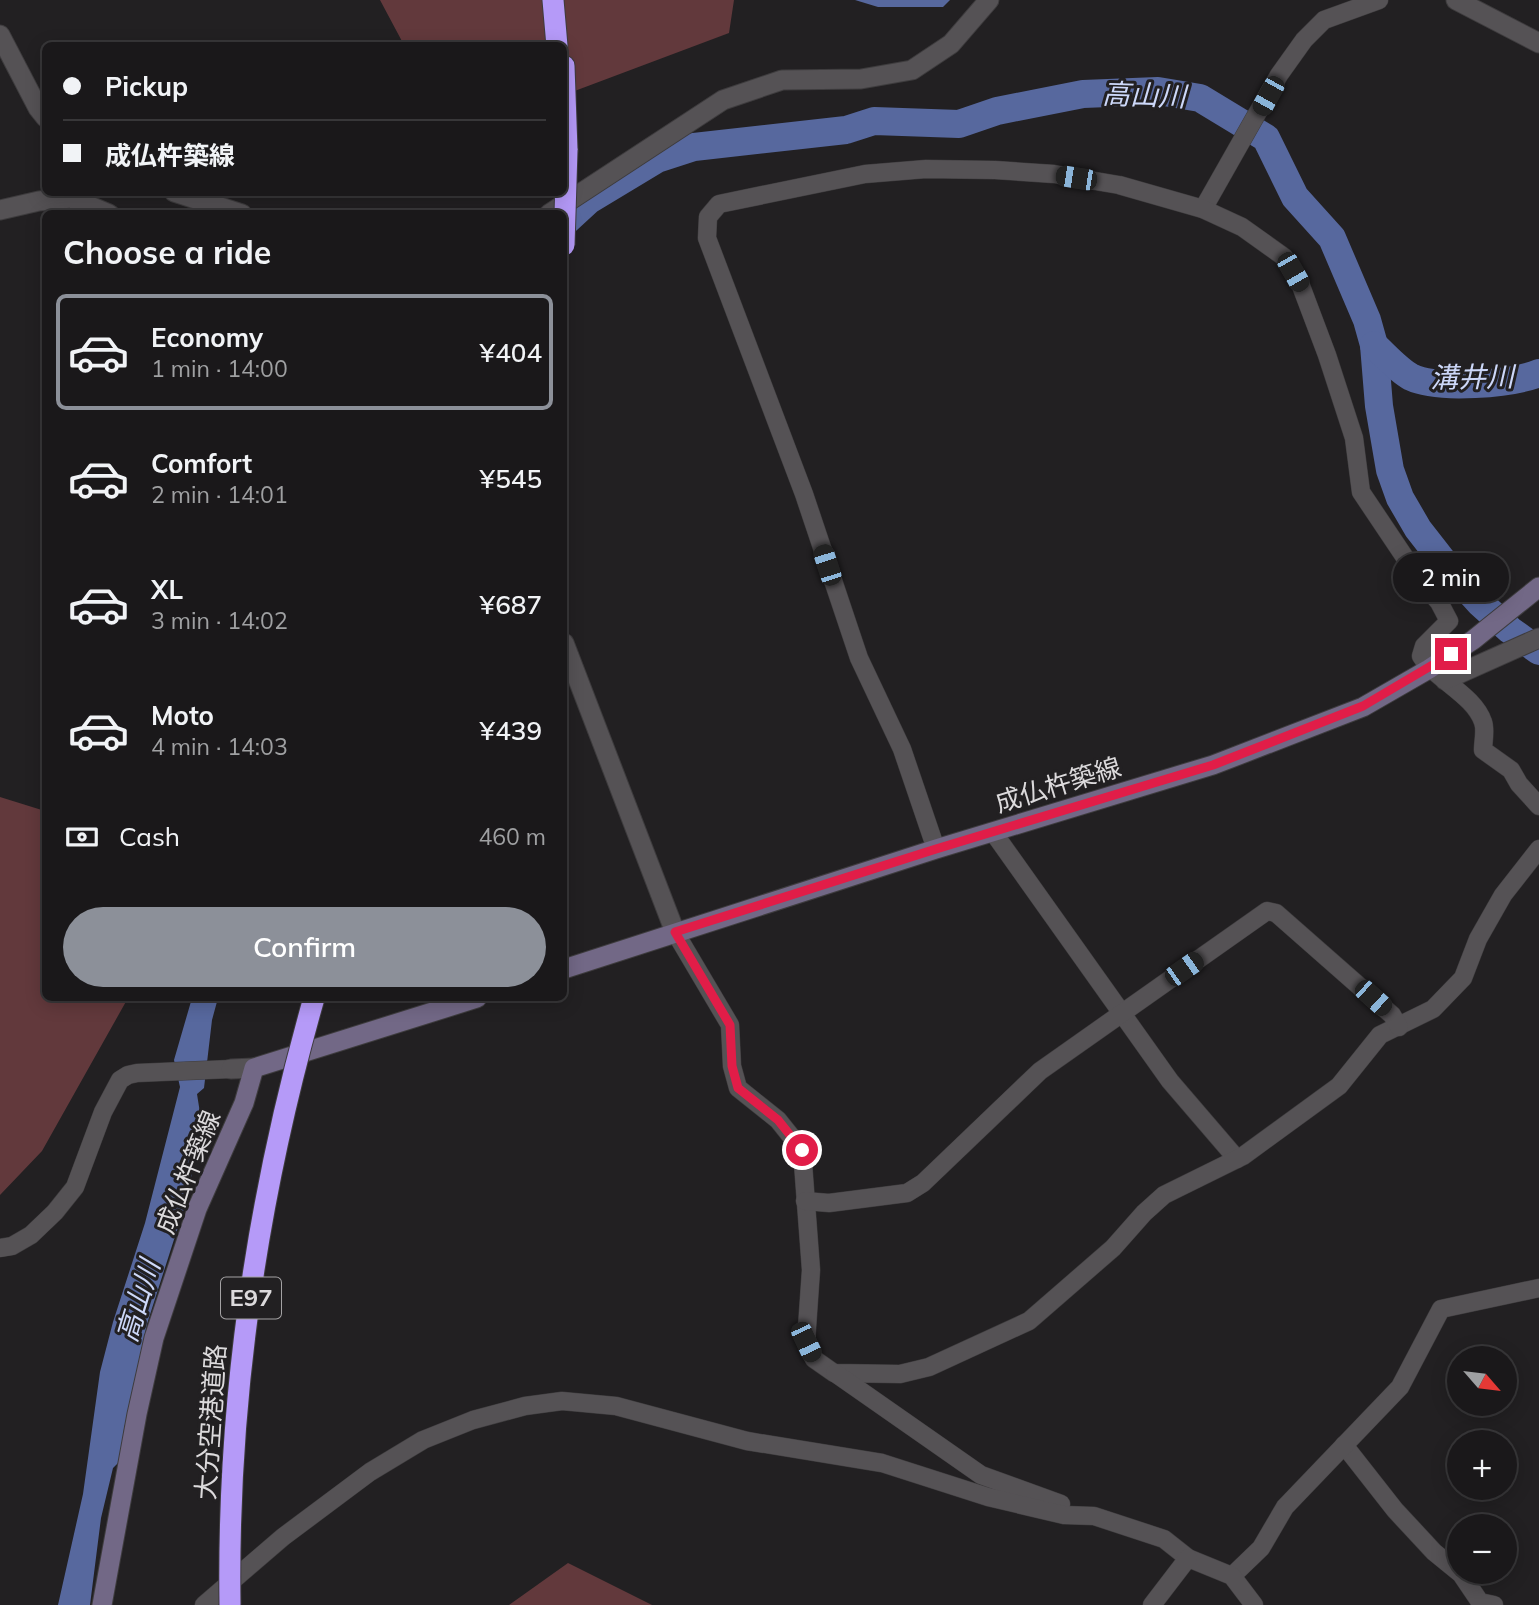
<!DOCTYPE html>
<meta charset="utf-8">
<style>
body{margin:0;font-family:Mulish,"Noto Sans JP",sans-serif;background:#232123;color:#f1f3f6;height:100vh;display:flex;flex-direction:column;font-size:26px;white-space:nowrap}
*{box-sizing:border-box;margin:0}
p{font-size:23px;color:#9fa0a2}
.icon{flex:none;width:38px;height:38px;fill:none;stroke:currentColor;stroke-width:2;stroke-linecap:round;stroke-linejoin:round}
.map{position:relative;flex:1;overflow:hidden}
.drawer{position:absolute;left:42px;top:210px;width:525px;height:791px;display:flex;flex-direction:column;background:#1a181a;border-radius:10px;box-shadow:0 4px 18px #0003,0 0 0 2px #383739}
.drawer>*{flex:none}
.banner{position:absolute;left:42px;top:42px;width:525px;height:154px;border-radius:10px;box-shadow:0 4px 18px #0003,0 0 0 2px #383739;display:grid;align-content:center;height:154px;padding:0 21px;background:#1a181a}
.needle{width:46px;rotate:118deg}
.buttons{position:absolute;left:1447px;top:1346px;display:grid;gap:14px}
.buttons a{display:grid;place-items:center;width:70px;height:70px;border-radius:50%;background:#1a181a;box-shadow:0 4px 18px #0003,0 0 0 2px #383739;font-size:35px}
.end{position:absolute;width:32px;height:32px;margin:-16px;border:9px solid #e11d48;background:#fff;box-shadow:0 0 0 4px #fff}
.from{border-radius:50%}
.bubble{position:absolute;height:49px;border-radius:24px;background:#1a181a;box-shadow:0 4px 18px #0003,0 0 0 2px #383739;font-size:23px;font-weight:600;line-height:49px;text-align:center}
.car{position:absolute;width:21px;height:42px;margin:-21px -10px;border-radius:9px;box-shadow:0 0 5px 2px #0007;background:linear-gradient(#222 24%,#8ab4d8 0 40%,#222 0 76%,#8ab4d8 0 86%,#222 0)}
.banner b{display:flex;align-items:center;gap:24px;height:66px;font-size:26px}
.banner b+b{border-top:2px solid #383739}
.banner i{width:18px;height:18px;background:#f1f3f6}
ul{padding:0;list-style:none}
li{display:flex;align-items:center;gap:21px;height:116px;margin:0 14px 10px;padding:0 7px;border:4px solid transparent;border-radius:10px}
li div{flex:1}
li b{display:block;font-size:26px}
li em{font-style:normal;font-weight:600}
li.on{border-color:#8c9099}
li>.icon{width:63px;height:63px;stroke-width:1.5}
h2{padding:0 21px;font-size:32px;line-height:84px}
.pay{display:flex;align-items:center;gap:18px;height:77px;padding:0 21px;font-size:26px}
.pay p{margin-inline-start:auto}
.primary-button{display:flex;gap:14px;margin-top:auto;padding:14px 21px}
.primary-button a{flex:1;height:80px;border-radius:42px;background:#8c9099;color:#fff;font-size:28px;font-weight:600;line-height:80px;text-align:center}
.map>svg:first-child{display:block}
.green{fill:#62393c}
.water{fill:#57689e}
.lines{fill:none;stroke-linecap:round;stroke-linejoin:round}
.river{stroke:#57689e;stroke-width:28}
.minor-casing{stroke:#3e3c3e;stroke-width:19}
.tertiary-casing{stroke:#3e3c3e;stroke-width:21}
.secondary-casing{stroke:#3e3c3e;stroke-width:21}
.motorway-casing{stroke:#3e3c3e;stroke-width:23}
.minor{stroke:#555255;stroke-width:18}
.tertiary{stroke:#555255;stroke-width:19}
.secondary{stroke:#726886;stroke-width:19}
.motorway{stroke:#b59af8;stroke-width:21}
.motorway-bridge-casing{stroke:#3e3c3e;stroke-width:23;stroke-linecap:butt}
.motorway-bridge{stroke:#b59af8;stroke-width:21}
.route{stroke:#e11d48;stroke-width:9}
.labels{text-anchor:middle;stroke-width:6;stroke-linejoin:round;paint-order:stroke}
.shield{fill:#222022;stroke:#a4a2a4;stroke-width:2}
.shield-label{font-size:24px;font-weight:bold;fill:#dcdadc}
.street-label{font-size:26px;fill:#dcdadc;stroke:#222022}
.water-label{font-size:28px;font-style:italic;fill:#cdd8f9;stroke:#222022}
</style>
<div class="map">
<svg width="1539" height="1605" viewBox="0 0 1539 1605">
<rect width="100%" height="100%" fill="#222022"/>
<g class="green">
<polygon points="380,0 734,0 729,33 564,95 564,46 404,45"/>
<polygon points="0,797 45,811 46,998 128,998 42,1151 0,1195"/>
<polygon points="568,1563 652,1605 509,1605"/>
</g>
<g class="water">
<polygon points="855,0 950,0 943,7 878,7"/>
<polygon points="192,998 218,998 212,1020 204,1088 197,1094 200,1113 194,1124 191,1163 192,1173 186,1202 147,1324 124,1429 120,1461 113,1468 101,1518 90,1605 58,1605 83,1494 100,1372 113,1322 145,1223 180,1087 174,1060"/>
</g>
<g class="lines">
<g class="river">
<polyline points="564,223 589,200 657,159 694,147 846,130 874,121 959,124 997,111 1083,94 1158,91 1200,98 1266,138 1295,197 1332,238 1367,320 1374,345 1379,406 1390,470 1400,498 1418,529 1450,570 1480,603 1510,630 1539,651"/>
<path d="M1374,345C1385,355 1398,370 1411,377C1438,390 1512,384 1539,373"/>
</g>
<g class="minor-casing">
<g id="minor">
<polyline points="1203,209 1279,75 1304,40 1324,20 1379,0"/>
<polyline points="993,832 1170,1081 1237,1159"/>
<path d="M936,849L902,749L859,658L804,494L707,238L708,217L719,204L865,174L926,169L995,170L1054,174L1119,185L1203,209L1242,227L1284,257L1301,286L1327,355L1354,438L1361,492L1420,580L1439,602L1449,621L1424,646L1421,656C1436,680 1474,695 1483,722C1486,730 1483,742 1483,750L1511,770L1519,784L1539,806"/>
<polyline points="675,932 730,1025 732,1066 738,1088 778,1120 802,1150 811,1270 806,1342 814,1359 834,1373 900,1374 929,1367 1029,1321 1113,1248 1144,1213 1164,1195 1243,1156 1339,1086 1380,1035 1433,1009 1463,978 1478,939 1503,895 1539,849"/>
<polyline points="805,1201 829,1203 907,1193 923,1183 1040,1071 1267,911 1276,913 1392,1015 1399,1027"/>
<polyline points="0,1248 12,1246 31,1235 55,1212 75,1187 103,1112 120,1080 128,1075 137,1073 231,1069"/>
<polyline points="835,1373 981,1475 1061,1504"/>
<polyline points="1344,1445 1395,1510 1434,1552 1461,1574 1480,1602 1494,1605"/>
<polyline points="1232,1576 1261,1548 1285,1507 1400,1387 1441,1309 1539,1288"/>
<polyline points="204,1605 283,1537 370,1472 423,1440 473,1420 525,1406 562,1401 616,1406 747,1441 882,1463 988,1497 1064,1515 1094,1516 1164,1539 1188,1558 1232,1576 1254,1605"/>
<polyline points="1152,1605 1188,1558"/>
</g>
</g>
<g class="tertiary-casing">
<g id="tertiary">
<polyline points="1456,0 1539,43"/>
<polyline points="0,35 38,108 46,118"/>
<polyline points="174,192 242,214"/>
<polyline points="0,210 39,201 71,198 109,214"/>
<polyline points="549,214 723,100 782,80 861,79 912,70 951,44 989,0"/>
<polyline points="564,643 675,932"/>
<polyline points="1445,680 1539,638"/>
<polyline points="231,1069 254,1068"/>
</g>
</g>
<g class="secondary-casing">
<g id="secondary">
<polyline points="564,969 936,849 1213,765 1363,707 1429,669 1473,640 1539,587"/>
<polyline points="102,1605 137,1414 154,1338 197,1209 244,1103 254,1068 477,998"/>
</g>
</g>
<g class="motorway-casing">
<g id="motorway">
<polyline points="553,0 557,46"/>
<polyline points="564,66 567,150"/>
</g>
</g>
<use href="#minor" class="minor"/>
<use href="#tertiary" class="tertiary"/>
<use href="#secondary" class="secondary"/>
<use href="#motorway" class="motorway"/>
<g class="motorway-bridge-casing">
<g id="motorway-bridge">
<polyline points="564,245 567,150"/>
<path d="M230,1605C227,1400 258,1194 314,998"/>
</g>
</g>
<use href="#motorway-bridge" class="motorway-bridge"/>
</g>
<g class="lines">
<polyline class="route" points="802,1150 778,1120 738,1088 732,1066 730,1025 675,932 936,849 1213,765 1363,706 1451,654"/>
</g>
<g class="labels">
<rect class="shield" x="221" y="1277.5" width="60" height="41" rx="5"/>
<g class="shield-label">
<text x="251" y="1306">E97</text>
</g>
<g class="street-label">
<text transform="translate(1058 785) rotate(-17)" y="9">成仏杵築線</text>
<text transform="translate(188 1172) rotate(-68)" y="9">成仏杵築線</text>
<text transform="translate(211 1422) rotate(-86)" y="9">大分空港道路</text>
</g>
<g class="water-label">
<text transform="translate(1144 95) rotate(2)" y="10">高山川</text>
<text transform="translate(1472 377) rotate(-1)" y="10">溝井川</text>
<text transform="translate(138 1301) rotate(-73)" y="10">高山川</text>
</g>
</g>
</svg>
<div class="buttons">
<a><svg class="needle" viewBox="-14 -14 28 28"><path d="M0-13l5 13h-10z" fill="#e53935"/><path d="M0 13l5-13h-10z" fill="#9fa0a2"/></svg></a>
<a>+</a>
<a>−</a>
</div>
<i class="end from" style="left:802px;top:1150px"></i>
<i class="end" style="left:1451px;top:654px"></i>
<div class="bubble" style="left:1393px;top:553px;width:116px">2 min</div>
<i class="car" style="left:1268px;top:96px;rotate:209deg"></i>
<i class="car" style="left:1076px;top:178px;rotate:279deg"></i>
<i class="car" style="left:1293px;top:272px;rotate:150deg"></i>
<i class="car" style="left:827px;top:565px;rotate:342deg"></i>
<i class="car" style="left:1184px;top:969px;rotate:55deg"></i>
<i class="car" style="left:1373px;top:998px;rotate:132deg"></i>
<i class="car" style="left:806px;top:1342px;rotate:155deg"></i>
<div class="banner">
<b><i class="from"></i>Pickup</b>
<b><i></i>成仏杵築線</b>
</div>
<section class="drawer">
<h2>Choose a ride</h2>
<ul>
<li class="on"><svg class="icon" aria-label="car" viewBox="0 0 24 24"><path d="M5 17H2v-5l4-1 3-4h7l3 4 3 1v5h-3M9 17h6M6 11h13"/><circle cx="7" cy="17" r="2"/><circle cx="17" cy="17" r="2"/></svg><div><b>Economy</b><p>1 min · 14:00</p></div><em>¥404</em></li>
<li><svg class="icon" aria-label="car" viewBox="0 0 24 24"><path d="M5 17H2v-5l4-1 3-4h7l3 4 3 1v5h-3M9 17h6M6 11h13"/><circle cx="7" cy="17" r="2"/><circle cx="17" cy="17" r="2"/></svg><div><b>Comfort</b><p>2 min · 14:01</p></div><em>¥545</em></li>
<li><svg class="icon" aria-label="car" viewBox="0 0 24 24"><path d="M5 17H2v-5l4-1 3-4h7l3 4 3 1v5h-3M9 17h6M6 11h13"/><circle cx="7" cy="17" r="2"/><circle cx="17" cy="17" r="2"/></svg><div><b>XL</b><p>3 min · 14:02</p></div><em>¥687</em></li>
<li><svg class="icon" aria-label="car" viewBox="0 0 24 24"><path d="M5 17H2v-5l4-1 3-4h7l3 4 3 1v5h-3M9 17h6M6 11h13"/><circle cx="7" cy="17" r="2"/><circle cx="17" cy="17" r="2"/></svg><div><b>Moto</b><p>4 min · 14:03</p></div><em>¥439</em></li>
</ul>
<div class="pay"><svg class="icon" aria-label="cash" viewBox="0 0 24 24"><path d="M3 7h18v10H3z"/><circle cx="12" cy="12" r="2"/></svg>Cash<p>460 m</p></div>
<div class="primary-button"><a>Confirm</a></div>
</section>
</div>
